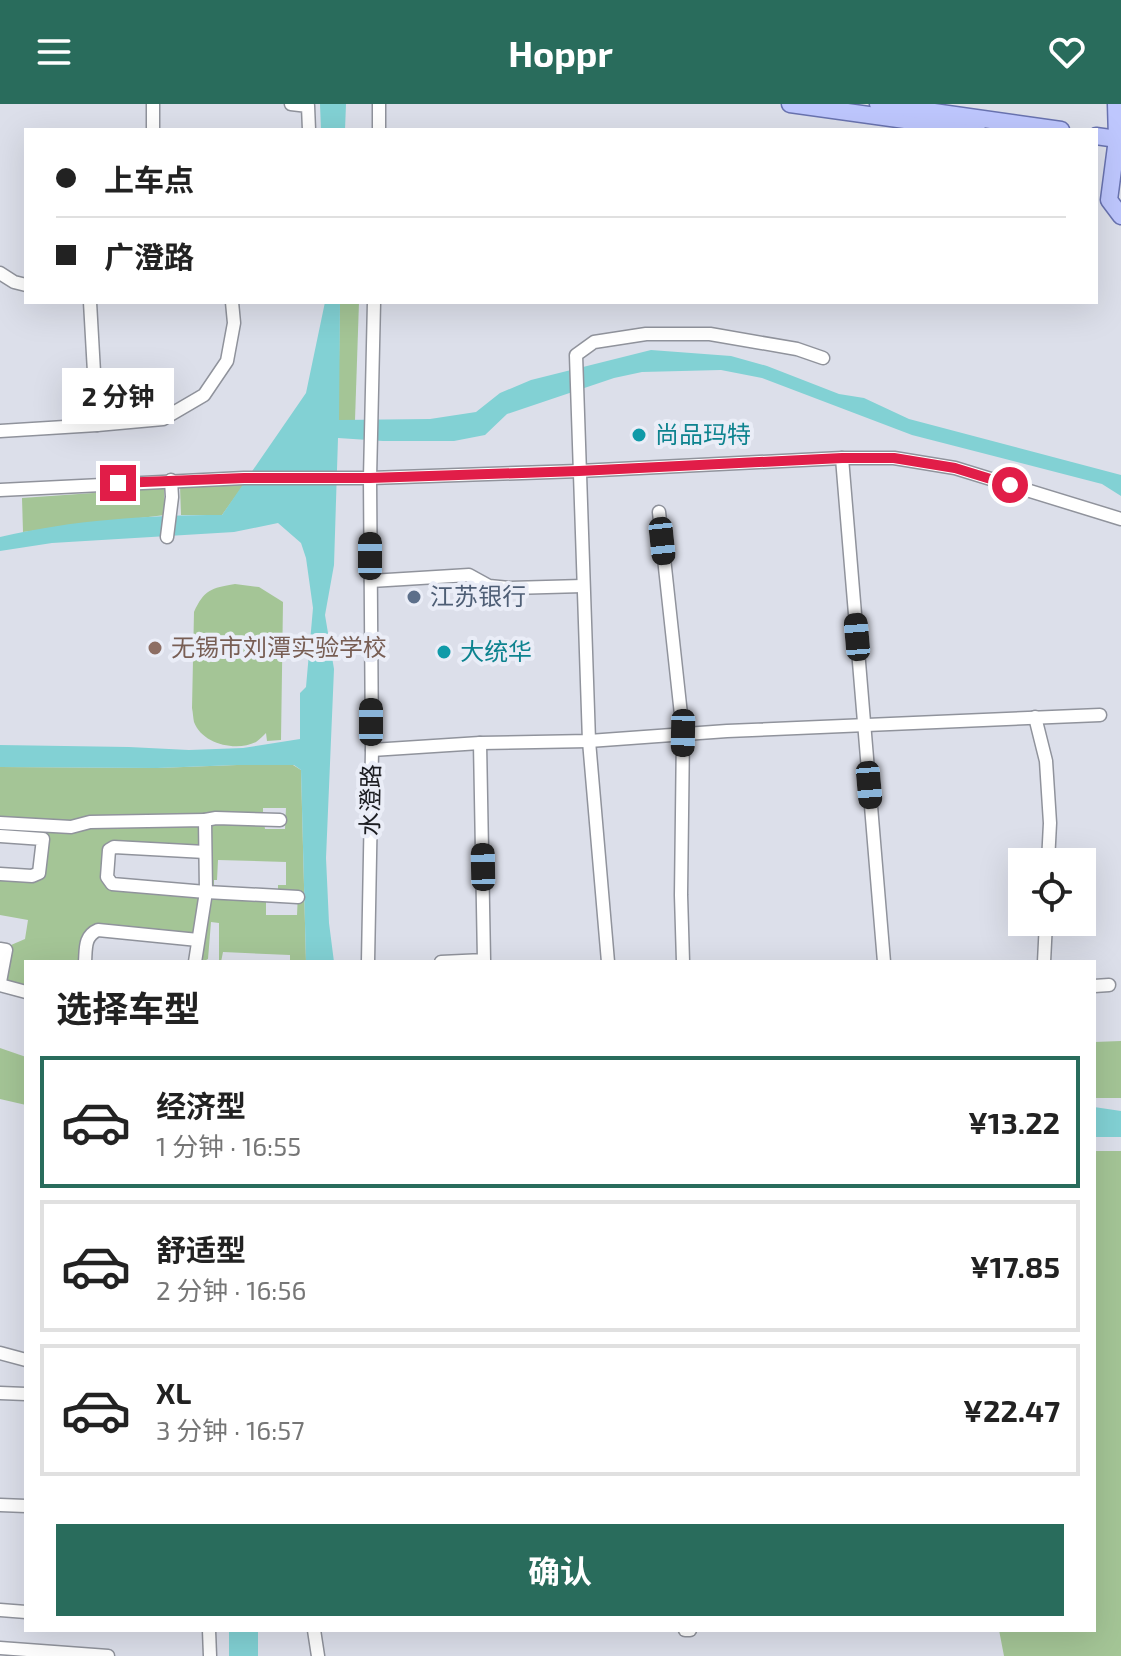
<!DOCTYPE html>
<html lang="zh">
<meta charset="utf-8">
<style>
body{margin:0;font-family:"Exo 2","Noto Sans SC",sans-serif;background:#f2f2f2;color:#222;height:100vh;display:flex;flex-direction:column;font-size:30px;white-space:nowrap}
*{box-sizing:border-box;margin:0}
p{font-size:26px;color:#767676}
.icon{flex:none;width:44px;height:44px;fill:none;stroke:currentColor;stroke-width:2;stroke-linecap:round;stroke-linejoin:round}
.map{position:relative;flex:1;overflow:hidden}
.side{position:absolute;left:24px;top:856px;width:1072px;height:672px;display:flex;flex-direction:column;background:#fff;border-radius:0px;box-shadow:0 8px 32px #0002}
.side>*{flex:none}
.guide{position:absolute;left:24px;top:24px;width:1074px;height:176px;border-radius:0px;box-shadow:0 8px 32px #0002;display:grid;align-content:center;height:176px;padding:0 32px;background:#fff}
.tools{position:absolute;left:1008px;top:744px;display:grid;gap:16px}
.tools a{display:grid;place-items:center;width:88px;height:88px;border-radius:0px;background:#fff;box-shadow:0 8px 32px #0002;font-size:40px}
.end{position:absolute;width:36px;height:36px;margin:-18px;border:10px solid #e11d48;background:#fff;box-shadow:0 0 0 4px #fff}
.from{border-radius:50%}
.bubble{position:absolute;height:56px;border-radius:0px;background:#fff;box-shadow:0 8px 32px #0002;font-size:26px;font-weight:700;line-height:56px;text-align:center}
.car{position:absolute;width:24px;height:48px;margin:-24px -12px;border-radius:10px;box-shadow:0 0 6px 2px #0007;background:linear-gradient(#222 24%,#8ab4d8 0 40%,#222 0 76%,#8ab4d8 0 86%,#222 0)}
.guide b{display:flex;align-items:center;gap:28px;height:76px;font-size:30px}
.guide b+b{border-top:2px solid #e0e0e0}
.guide i{width:20px;height:20px;background:#222}
ul{padding:0;list-style:none}
li{display:flex;align-items:center;gap:24px;height:132px;margin:0 16px 12px;padding:0 16px;border:4px solid #e0e0e0;border-radius:0px}
li div{flex:1}
li b{display:block;font-size:30px}
li em{font-style:normal;font-weight:700}
li.current{border-color:#296c5c}
li>.icon{width:72px;height:72px;stroke-width:1.5}
h2{padding:0 32px;font-size:36px;line-height:96px}
.button{display:flex;gap:16px;margin-top:auto;padding:16px 32px}
.button a{flex:1;height:92px;border-radius:0px;background:#296c5c;color:#fff;font-size:32px;font-weight:700;line-height:92px;text-align:center}
header{display:flex;justify-content:space-between;align-items:center;height:104px;padding:0 32px;background:#296c5c;color:#fff;font-size:36px;font-weight:700}
.map>svg:first-child{display:block}
.green{fill:#a4c596}
.water{fill:#82d1d4}
.lines{fill:none;stroke-linecap:round;stroke-linejoin:round}
.minor-casing{stroke:#90939c;stroke-width:15}
.major-casing{stroke:#6973b0;stroke-width:19}
.minor{stroke:#fff;stroke-width:12}
.major{stroke:#bec7fe;stroke-width:16}
.route{stroke:#e11d48;stroke-width:10}
.culture-dot{fill:#0f9aa8;stroke:#eaedf7;stroke-width:3}
.service-dot{fill:#5c6f8a;stroke:#eaedf7;stroke-width:3}
.education-dot{fill:#8d6e63;stroke:#eaedf7;stroke-width:3}
.labels{text-anchor:middle;stroke-width:8;stroke-linejoin:round;paint-order:stroke}
.culture-label{font-size:24px;fill:#0d838f;stroke:#eaedf7;text-anchor:start}
.service-label{font-size:24px;fill:#4e5e75;stroke:#eaedf7;text-anchor:start}
.education-label{font-size:24px;fill:#785e54;stroke:#eaedf7;text-anchor:start}
.street-label{font-size:24px;fill:#1c1d21;stroke:#eaedf7}
</style>
<header><svg class="icon" aria-label="menu" viewBox="0 0 24 24"><path d="M4 6h16M4 12h16M4 18h16"/></svg>Hoppr<svg class="icon" aria-label="heart" viewBox="0 0 24 24"><path d="M12 20l-8-8c-3-5 5-10 8-4 3-6 11-1 8 4z"/></svg></header>
<div class="map">
<svg width="1121" height="1552" viewBox="0 0 1121 1552">
<rect width="100%" height="100%" fill="#dcdfea"/>
<g class="green">
<polygon points="340,198 359,198 355,316 338,316"/>
<polygon points="245,379 222,411 181,411 180,382"/>
<polygon points="164,384 165,411 23,428 22,394"/>
<path d="M235,480L259,483L283,498L281,636L267,637L266,629C263,632 260,635 256,638C236,648 202,640 194,618C193,613 193,609 192,604L194,508C204,486 211,484 235,480Z"/>
<polygon points="237,661 293,661 301,666 306,858 290,858 290,851 223,848 221,858 219,858 219,819 211,818 208,855 202,858 200,855 210,798 214,794 266,796 266,811 297,811 298,789 278,789 278,781 286,781 286,758 218,756 217,776 214,776 214,785 210,785 210,726 212,721 216,717 264,718 265,725 285,725 286,704 263,704 263,712 69,718 0,715 0,663 157,664"/>
<polygon points="198,721 202,726 200,742 114,740 106,778 198,791 200,794 195,828 192,831 94,823 82,858 26,858 26,882 4,876 11,841 25,835 28,816 0,811 0,773 41,770 34,728 36,725"/>
<polygon points="1121,937 1121,994 1094,994 1094,938"/>
<polygon points="0,944 26,953 26,1001 0,995"/>
<polygon points="1094,1047 1121,1047 1121,1552 1004,1552 999,1526 1094,1526"/>
</g>
<g class="water">
<polygon points="320,0 346,0 345,26 321,26"/>
<path d="M325,198H340L339,316L430,315L476,308L500,289L531,276L651,246L731,252L767,262L839,290L864,294L909,315L1121,371V392L1102,380L912,331L762,274L721,266L642,268L614,274L507,310L485,331L454,337H383L338,334L334,461L325,511L334,565L326,754L329,819L334,858H306L301,666L294,661H237L157,664L0,663V641L129,643L189,646L243,644L300,635V589L306,583L313,504L306,454L301,439L278,419L234,428L52,439L0,447V433C72,416 148,411 222,411L306,289Z"/>
<polygon points="1094,1003 1121,1007 1121,1033 1094,1033"/>
<rect x="229" y="1526" width="29" height="26"/>
</g>
<g class="lines">
<g class="minor-casing">
<g id="minor">
<polyline points="291,0 308,2 309,26"/>
<polyline points="153,26 153,0"/>
<polyline points="379,26 379,0"/>
<polyline points="0,169 14,178 26,181"/>
<polyline points="90,198 97,321 163,315 204,291 227,257 234,219 232,198"/>
<polyline points="0,327 97,321"/>
<polyline points="842,354 884,858"/>
<polyline points="0,386 244,374 370,374 579,367 842,354 894,354 955,364 1121,415"/>
<polyline points="659,408 683,629 681,791 683,858"/>
<polyline points="167,433 172,393 171,376"/>
<polyline points="371,477 469,471 489,482 510,484 583,482"/>
<polyline points="1035,613 1046,657 1050,719 1048,758"/>
<polyline points="372,646 480,639 589,637 727,627 1100,611"/>
<polyline points="205,716 216,714 280,716"/>
<polyline points="0,719 71,723 90,718 205,716 206,788 195,858"/>
<polyline points="0,732 43,735 39,769 32,772 0,770"/>
<polyline points="205,748 114,743 109,746 107,773 112,780 206,788 298,793"/>
<polyline points="0,845 6,846 0,878"/>
<path d="M85,858C86,845 84,832 98,826L198,836"/>
<polyline points="368,858 372,646 370,374 374,198"/>
<polyline points="441,858 484,856 480,639"/>
<polyline points="608,858 589,637 576,251 594,238 646,230 710,230 797,245 823,254"/>
<polyline points="1044,858 1046,818"/>
<polyline points="0,881 26,888"/>
<polyline points="1094,882 1109,881"/>
<polyline points="0,1249 26,1256"/>
<polyline points="0,1289 26,1290"/>
<polyline points="0,1401 26,1402"/>
<polyline points="0,1506 26,1508"/>
<polyline points="209,1526 210,1552"/>
<polyline points="314,1526 318,1552"/>
<polyline points="685,1526 690,1526"/>
<polyline points="0,1544 108,1552"/>
</g>
</g>
<g class="major-casing">
<g id="major">
<polyline points="790,0 977,26"/>
<polyline points="878,0 1061,26"/>
<polyline points="1116,0 1117,35 1109,96 1121,112"/>
<polyline points="1096,32 1117,35"/>
</g>
</g>
<use href="#minor" class="minor"/>
<use href="#major" class="major"/>
</g>
<g class="lines">
<polyline class="route" points="118,379 244,374 370,374 579,367 842,354 894,354 955,364 1010,381"/>
</g>
<g class="culture-dot">
<circle cx="639" cy="331" r="8"/>
<circle cx="444" cy="548" r="8"/>
</g>
<circle class="service-dot" cx="414" cy="493" r="8"/>
<circle class="education-dot" cx="155" cy="544" r="8"/>
<g class="labels">
<g class="culture-label">
<text x="655" y="339">尚品玛特</text>
<text x="460" y="556">大统华</text>
</g>
<g class="service-label">
<text x="430" y="501">江苏银行</text>
</g>
<g class="education-label">
<text x="171" y="552">无锡市刘潭实验学校</text>
</g>
<g class="street-label">
<text transform="translate(371 696) rotate(-89)" y="8">水澄路</text>
</g>
</g>
</svg>
<div class="tools">
<a><svg class="icon" aria-label="locate" viewBox="0 0 24 24"><circle cx="12" cy="12" r="6"/><path d="M12 2v4M12 18v4M2 12h4M18 12h4"/></svg></a>
</div>
<i class="end from" style="left:1010px;top:381px"></i>
<i class="end" style="left:118px;top:379px"></i>
<div class="bubble" style="left:62px;top:264px;width:112px">2 分钟</div>
<i class="car" style="left:662px;top:437px;rotate:174deg"></i>
<i class="car" style="left:370px;top:452px;rotate:0deg"></i>
<i class="car" style="left:857px;top:533px;rotate:355deg"></i>
<i class="car" style="left:371px;top:618px;rotate:0deg"></i>
<i class="car" style="left:683px;top:629px;rotate:181deg"></i>
<i class="car" style="left:869px;top:681px;rotate:175deg"></i>
<i class="car" style="left:483px;top:763px;rotate:359deg"></i>
<div class="guide">
<b><i class="from"></i>上车点</b>
<b><i></i>广澄路</b>
</div>
<section class="side">
<h2>选择车型</h2>
<ul>
<li class="current"><svg class="icon" aria-label="car" viewBox="0 0 24 24"><path d="M5 17H2v-5l4-1 3-4h7l3 4 3 1v5h-3M9 17h6M6 11h13"/><circle cx="7" cy="17" r="2"/><circle cx="17" cy="17" r="2"/></svg><div><b>经济型</b><p>1 分钟 · 16:55</p></div><em>¥13.22</em></li>
<li><svg class="icon" aria-label="car" viewBox="0 0 24 24"><path d="M5 17H2v-5l4-1 3-4h7l3 4 3 1v5h-3M9 17h6M6 11h13"/><circle cx="7" cy="17" r="2"/><circle cx="17" cy="17" r="2"/></svg><div><b>舒适型</b><p>2 分钟 · 16:56</p></div><em>¥17.85</em></li>
<li><svg class="icon" aria-label="car" viewBox="0 0 24 24"><path d="M5 17H2v-5l4-1 3-4h7l3 4 3 1v5h-3M9 17h6M6 11h13"/><circle cx="7" cy="17" r="2"/><circle cx="17" cy="17" r="2"/></svg><div><b>XL</b><p>3 分钟 · 16:57</p></div><em>¥22.47</em></li>
</ul>
<div class="button"><a>确认</a></div>
</section>
</div>
